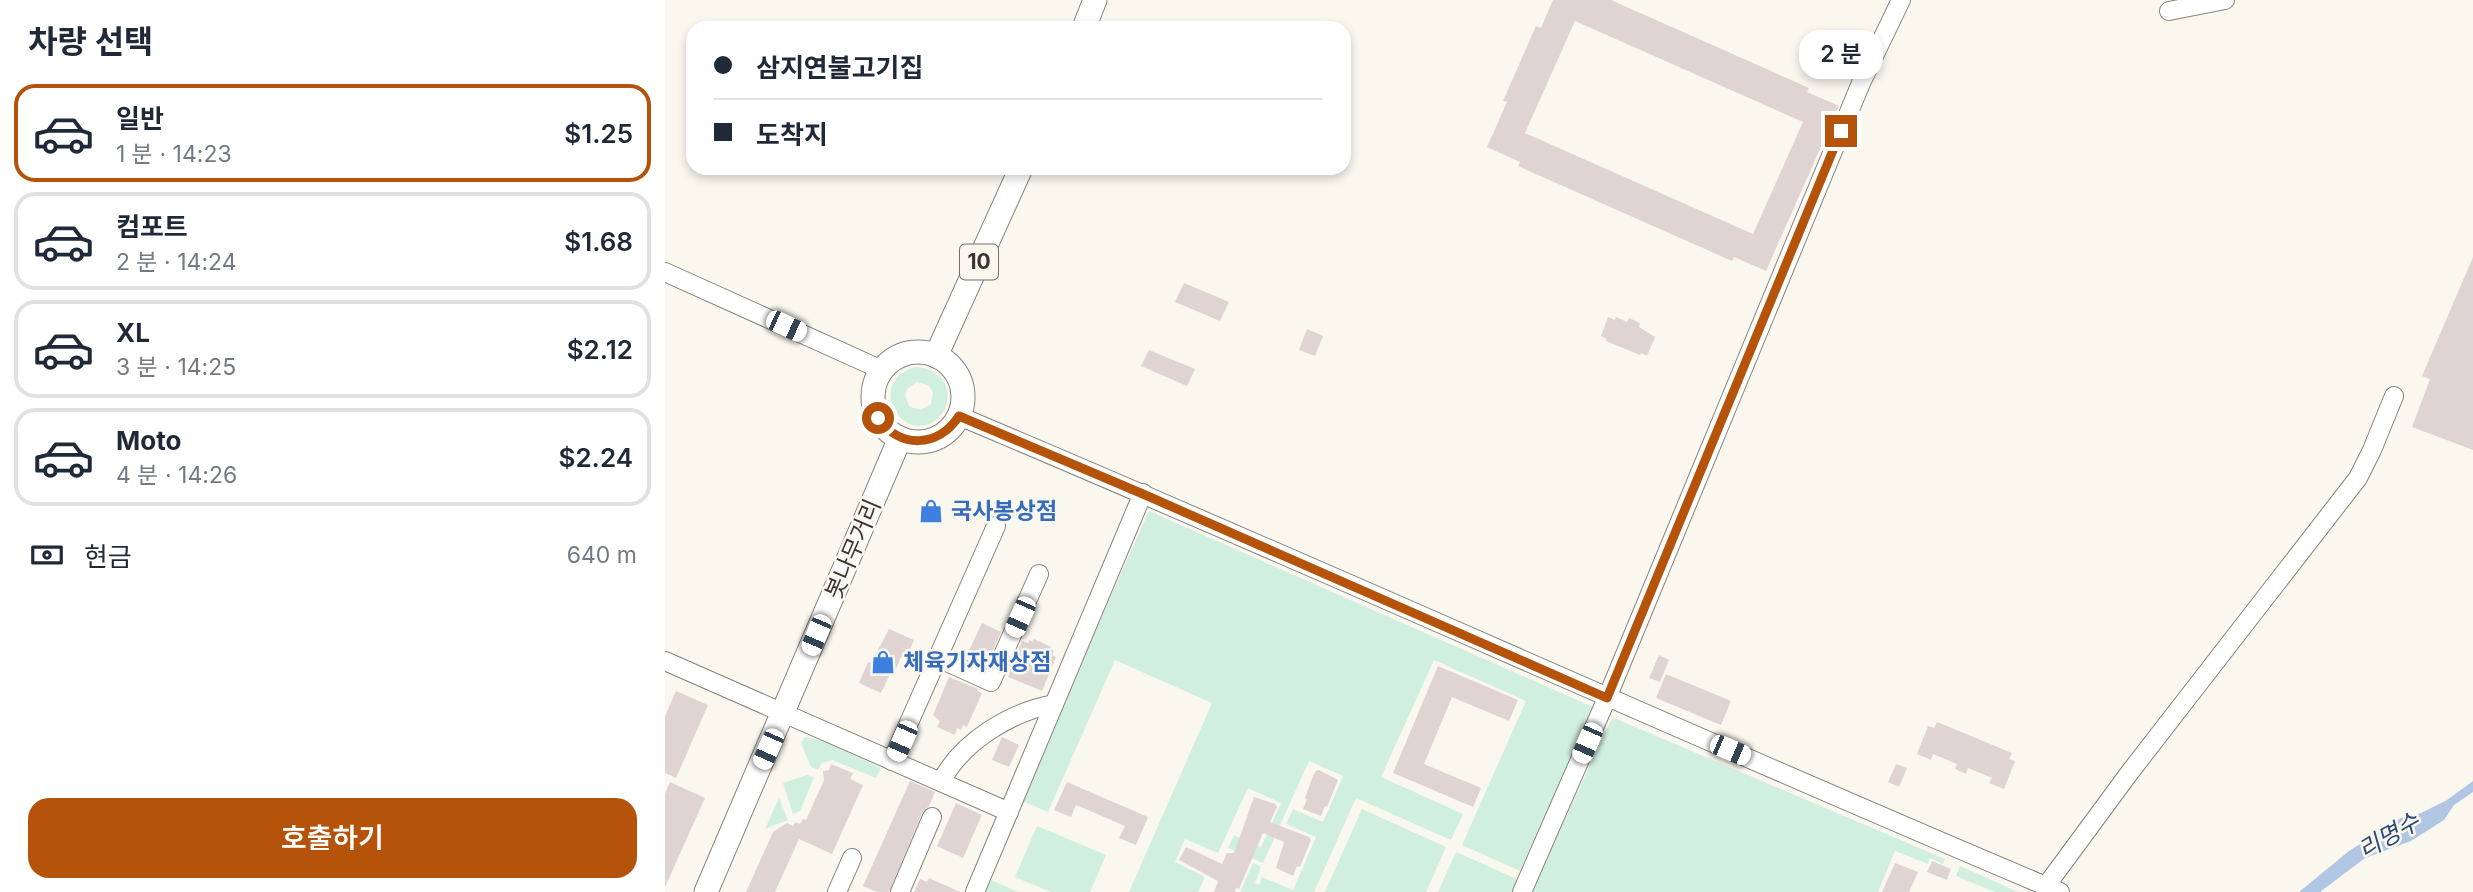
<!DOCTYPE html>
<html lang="ko">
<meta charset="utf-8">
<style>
body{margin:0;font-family:Inter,"Noto Sans KR",sans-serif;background:#f2f2f3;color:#1f2937;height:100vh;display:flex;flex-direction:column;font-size:26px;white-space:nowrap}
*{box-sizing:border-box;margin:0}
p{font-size:23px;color:#747a83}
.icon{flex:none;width:38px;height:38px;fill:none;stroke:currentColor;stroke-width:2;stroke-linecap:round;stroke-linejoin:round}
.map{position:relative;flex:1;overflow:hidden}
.details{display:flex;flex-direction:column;background:#fff;width:665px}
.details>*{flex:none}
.banner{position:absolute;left:21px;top:21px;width:665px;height:154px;border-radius:21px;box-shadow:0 4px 10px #0003;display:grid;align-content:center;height:154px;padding:0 28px;background:#fff}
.end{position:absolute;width:32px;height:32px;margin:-16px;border:9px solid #b45309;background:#fff;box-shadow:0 0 0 4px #fff}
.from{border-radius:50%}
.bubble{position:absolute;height:49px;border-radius:21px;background:#fff;box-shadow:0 4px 10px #0003;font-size:23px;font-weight:600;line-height:49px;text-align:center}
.car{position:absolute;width:21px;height:42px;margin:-21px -10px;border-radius:9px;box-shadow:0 0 5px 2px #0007;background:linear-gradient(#fff 24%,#345 0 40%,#fff 0 76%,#345 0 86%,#fff 0)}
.banner b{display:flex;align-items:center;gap:24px;height:66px;font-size:26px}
.banner b+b{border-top:2px solid #e0e1e3}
.banner i{width:18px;height:18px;background:#1f2937}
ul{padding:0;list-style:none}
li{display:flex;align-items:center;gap:21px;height:98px;margin:0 14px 10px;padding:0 14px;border:4px solid #e0e1e3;border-radius:21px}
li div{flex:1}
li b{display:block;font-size:26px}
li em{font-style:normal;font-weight:600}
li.current{border-color:#b45309}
li>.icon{width:63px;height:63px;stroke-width:1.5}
h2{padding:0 28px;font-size:32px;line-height:84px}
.pay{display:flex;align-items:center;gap:18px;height:77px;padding:0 28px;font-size:26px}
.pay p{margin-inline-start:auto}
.button{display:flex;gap:14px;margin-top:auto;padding:14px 28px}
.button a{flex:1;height:80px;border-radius:21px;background:#b45309;color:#fff;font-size:28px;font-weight:600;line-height:80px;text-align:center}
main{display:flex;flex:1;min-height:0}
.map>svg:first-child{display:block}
.green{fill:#d1efde;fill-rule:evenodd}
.water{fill:#b1c6e3}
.building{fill:#dfd4d2;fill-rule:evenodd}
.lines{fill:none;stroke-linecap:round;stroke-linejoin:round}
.minor-casing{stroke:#86847c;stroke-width:20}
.major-casing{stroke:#86847c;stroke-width:25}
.minor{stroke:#fff;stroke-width:18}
.major{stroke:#fff;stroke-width:23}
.route{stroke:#b45309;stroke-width:9}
.labels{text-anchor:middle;stroke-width:5;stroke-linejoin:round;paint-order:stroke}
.shield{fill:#f9f7ee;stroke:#71706b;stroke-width:2}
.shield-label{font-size:21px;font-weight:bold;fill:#373633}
.shop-label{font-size:23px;font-weight:bold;fill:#366cbe;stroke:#f9f7ee;text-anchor:start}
.street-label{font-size:23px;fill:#373633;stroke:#f9f7ee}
.water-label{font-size:24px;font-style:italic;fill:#2c4a72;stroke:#f9f7ee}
</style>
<main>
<section class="details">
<h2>차량 선택</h2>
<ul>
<li class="current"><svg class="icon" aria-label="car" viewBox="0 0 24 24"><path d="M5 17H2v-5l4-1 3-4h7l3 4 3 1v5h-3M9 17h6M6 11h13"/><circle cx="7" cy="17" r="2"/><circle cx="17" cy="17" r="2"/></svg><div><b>일반</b><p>1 분 · 14:23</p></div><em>$1.25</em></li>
<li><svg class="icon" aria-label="car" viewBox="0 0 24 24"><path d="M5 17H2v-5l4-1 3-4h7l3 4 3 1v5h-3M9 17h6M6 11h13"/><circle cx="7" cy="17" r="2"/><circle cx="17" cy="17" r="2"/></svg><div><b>컴포트</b><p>2 분 · 14:24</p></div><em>$1.68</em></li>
<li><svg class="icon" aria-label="car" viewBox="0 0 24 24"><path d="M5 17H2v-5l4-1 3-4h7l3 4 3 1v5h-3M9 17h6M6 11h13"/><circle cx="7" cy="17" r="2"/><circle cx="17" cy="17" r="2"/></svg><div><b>XL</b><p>3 분 · 14:25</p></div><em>$2.12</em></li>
<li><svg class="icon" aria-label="car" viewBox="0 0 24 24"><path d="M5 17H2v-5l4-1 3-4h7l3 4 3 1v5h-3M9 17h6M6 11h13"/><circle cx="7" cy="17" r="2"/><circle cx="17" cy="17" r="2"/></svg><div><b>Moto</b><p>4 분 · 14:26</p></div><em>$2.24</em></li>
</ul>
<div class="pay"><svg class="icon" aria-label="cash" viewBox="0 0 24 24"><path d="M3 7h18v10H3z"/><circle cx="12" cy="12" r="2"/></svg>현금<p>640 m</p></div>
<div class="button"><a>호출하기</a></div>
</section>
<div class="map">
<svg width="1808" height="892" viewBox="0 0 1808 892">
<rect width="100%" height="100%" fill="#f9f7ee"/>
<g class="green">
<path d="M250,367C268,367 287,381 282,402C281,409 277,415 271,420C237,445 200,383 250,367ZM252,382L263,385L268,392L266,404L256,410L245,407L240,396L242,389Z"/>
<polygon points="484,511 928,707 855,871 797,845 861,701 769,660 716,777 798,814 786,840 691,798 649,892 575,892 588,863 596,867 590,883 594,885 597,877 628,890 651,837 621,824 628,809 658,822 678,776 644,761 598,863 563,848 569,835 596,847 616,803 583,788 553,853 520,839 510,862 540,877 533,892 464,892 547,703 450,660 383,812 355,800"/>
<polygon points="949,718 1280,859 1278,864 1265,858 1263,864 1230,851 1213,892 866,892 945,722"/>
<polygon points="140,737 158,741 216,768 211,778 167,760 157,763 153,770 146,767 136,743"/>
<polygon points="142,775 149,777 135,811 128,814 118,783"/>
<polygon points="114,798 123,820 100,829"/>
<polygon points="697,809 781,847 761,892 660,892"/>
<polygon points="372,826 441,855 425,892 386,892 350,877"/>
<polygon points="791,852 854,880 849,892 773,892"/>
<polygon points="1295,866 1353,892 1330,892 1291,876"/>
<polygon points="326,880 353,892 321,892"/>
</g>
<polygon class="water" points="1808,781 1808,792 1789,805 1779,820 1746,841 1700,858 1655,892 1634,892 1684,851 1736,818 1756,813 1782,800"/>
<g class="building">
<path d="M888,0H946L1144,88L1142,92L1174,106L1101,271L1069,257L1067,261L853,166L855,162L822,147L842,102L838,101L871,26L876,28ZM910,21L1138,122L1088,234L860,133Z"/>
<polygon points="1808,257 1808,450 1747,427 1765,379 1757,376"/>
<polygon points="519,283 564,302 555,321 510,302"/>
<polygon points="943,317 950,320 951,317 962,322 964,318 975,323 974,327 990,337 982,356 976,353 975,355 941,341 942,339 936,336"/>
<polygon points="642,329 658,336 650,356 634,350"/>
<polygon points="484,350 530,369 522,386 476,366"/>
<polygon points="317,623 336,632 321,666 301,657"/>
<polygon points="224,629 249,640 241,659 236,657 228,676 225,674 216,693 194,683 203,662 206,663"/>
<polygon points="369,639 386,647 385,649 389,651 387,655 391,657 377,691 343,677 357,641 363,643 364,640 368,642"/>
<polygon points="994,655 1004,660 995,682 984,678"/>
<polygon points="773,666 853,700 844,721 787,697 759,764 816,788 808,807 728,773"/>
<polygon points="1001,674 1066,701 1056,725 991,698"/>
<polygon points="284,677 313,689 312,691 317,693 302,727 298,725 296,730 292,728 290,735 272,727 275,721 268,715"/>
<polygon points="11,691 43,705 11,778 0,773 0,716"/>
<polygon points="1272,722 1347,753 1344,759 1350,761 1339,789 1324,783 1327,778 1303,768 1301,774 1290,769 1292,764 1268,754 1266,760 1252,754 1263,726 1269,728"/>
<polygon points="337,737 354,745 344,767 327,760"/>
<polygon points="166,764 188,773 185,779 198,785 167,854 134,839 110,892 81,892 108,832 122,823 128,826 130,822 135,824 138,819 141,820 159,780 158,771 164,770"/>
<polygon points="1231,764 1242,768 1234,787 1223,782"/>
<polygon points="654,770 673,780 662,807 660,806 656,816 638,809 642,799 640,798 648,776 651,771"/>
<polygon points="245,781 270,792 264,806 257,813 224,892 212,892 198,886"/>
<polygon points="5,782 40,798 0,887 0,794"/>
<polygon points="402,782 483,817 471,845 454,838 460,826 411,805 406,817 389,810"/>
<polygon points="589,797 610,804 612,807 605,822 644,837 646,840 635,867 632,866 628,876 611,868 619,842 598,833 574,889 571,888 570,892 549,892 553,881 514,860 521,847 557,864 562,853 569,853"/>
<polygon points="291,803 317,815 298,858 272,846"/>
<polygon points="1267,861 1286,869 1282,880 1262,872"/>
<polygon points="1230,863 1253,872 1244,892 1217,892"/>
<polygon points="264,878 295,892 249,892 255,879 262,882"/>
</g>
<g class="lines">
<g class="minor-casing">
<g id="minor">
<polyline points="1504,11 1560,0"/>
<polyline points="0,272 217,370"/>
<path d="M294,416C663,571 1026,737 1395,892"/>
<polyline points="273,658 326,682 374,574"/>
<polyline points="0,661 344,812"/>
<polyline points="227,761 331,526"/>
<path d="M276,782C297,741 346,712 389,704"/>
<polyline points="1381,886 1465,772 1693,478 1707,450 1729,396"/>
<polyline points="172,892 187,858"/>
<polyline points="235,892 267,817"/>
<polyline points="310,892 478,493"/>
<polyline points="857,892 942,698 1196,83 1236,0"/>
</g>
</g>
<g class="major-casing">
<g id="major">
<polyline points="419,28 430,0"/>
<circle cx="253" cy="397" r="45"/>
<polyline points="271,356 356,168"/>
<polyline points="41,892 235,438"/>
</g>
</g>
<use href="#minor" class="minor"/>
<use href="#major" class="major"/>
</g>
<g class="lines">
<path class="route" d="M213,418C235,449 273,448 294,416L478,494L942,698L1176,131"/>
</g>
<defs>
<g id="shop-bare" transform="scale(1.89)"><path d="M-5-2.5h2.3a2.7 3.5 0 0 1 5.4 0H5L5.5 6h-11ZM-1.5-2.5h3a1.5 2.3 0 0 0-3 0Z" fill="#3f7fe0" stroke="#f9f7ee" stroke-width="2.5" paint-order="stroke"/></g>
</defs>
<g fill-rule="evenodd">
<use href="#shop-bare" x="266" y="511"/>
<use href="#shop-bare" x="218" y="662"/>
</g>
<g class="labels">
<rect class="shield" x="295" y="244.5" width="38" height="35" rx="5"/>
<g class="shield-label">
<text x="314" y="269">10</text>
</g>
<g class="shop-label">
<text x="286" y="519">국사봉상점</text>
<text x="238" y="670">체육기자재상점</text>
</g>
<g class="street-label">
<text transform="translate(188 549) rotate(-67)" y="8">봇나무거리</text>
</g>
<g class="water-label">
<text transform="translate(1724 836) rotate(-30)" y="8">리명수</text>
</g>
</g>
</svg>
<i class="end from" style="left:213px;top:418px"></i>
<i class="end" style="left:1176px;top:131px"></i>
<div class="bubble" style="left:1134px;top:30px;width:84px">2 분</div>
<i class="car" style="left:121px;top:326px;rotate:115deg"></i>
<i class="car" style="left:355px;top:617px;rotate:204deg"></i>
<i class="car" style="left:151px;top:635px;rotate:203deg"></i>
<i class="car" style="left:237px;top:741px;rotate:204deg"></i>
<i class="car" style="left:922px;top:743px;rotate:204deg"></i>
<i class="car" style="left:103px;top:749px;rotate:204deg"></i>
<i class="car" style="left:1065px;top:750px;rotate:113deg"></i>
<div class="banner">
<b><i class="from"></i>삼지연불고기집</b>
<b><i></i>도착지</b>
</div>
</div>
</main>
